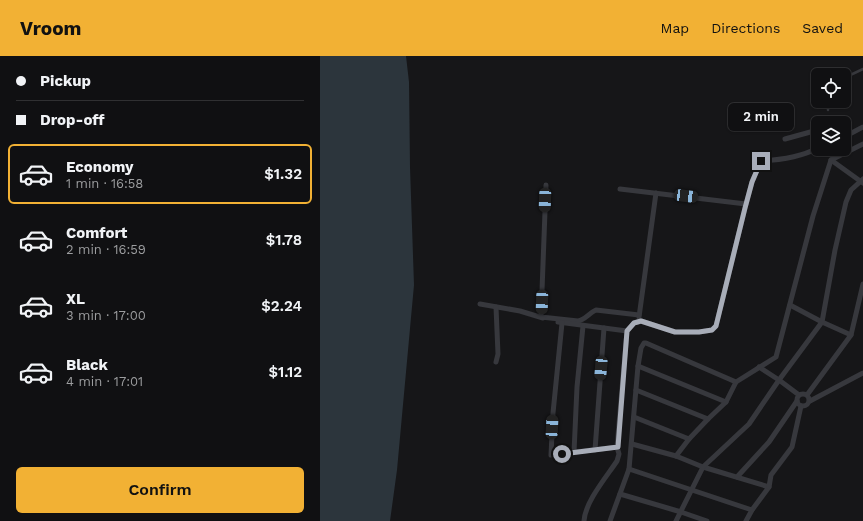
<!DOCTYPE html>
<meta charset="utf-8">
<style>
body{margin:0;font-family:"Work Sans",sans-serif;background:#1e1e20;color:#f1f3f6;height:100vh;display:flex;flex-direction:column;font-size:15px;white-space:nowrap}
*{box-sizing:border-box;margin:0}
p{font-size:13px;color:#9c9d9f}
.icon{flex:none;width:22px;height:22px;fill:none;stroke:currentColor;stroke-width:2;stroke-linecap:round;stroke-linejoin:round}
.map{position:relative;flex:1;overflow:hidden}
.side{display:flex;flex-direction:column;background:#101012;width:320px}
.side>*{flex:none}
.guide{display:grid;align-content:center;height:88px;padding:0 16px;background:#101012}
.fabs{position:absolute;left:491px;top:12px;display:grid;gap:8px}
.fabs a{display:grid;place-items:center;width:40px;height:40px;border-radius:6px;background:#101012;box-shadow:0 1px 3px #0004,0 0 0 1px #303032;font-size:20px}
.end{position:absolute;width:18px;height:18px;margin:-9px;border:5px solid #a8adb8;background:#111;box-shadow:0 0 0 2px #111}
.from{border-radius:50%}
.bubble{position:absolute;height:28px;border-radius:6px;background:#101012;box-shadow:0 1px 3px #0004,0 0 0 1px #303032;font-size:13px;font-weight:600;line-height:28px;text-align:center}
.car{position:absolute;width:12px;height:24px;margin:-12px -6px;border-radius:5px;box-shadow:0 0 3px 1px #0007;background:linear-gradient(#222 24%,#8ab4d8 0 40%,#222 0 76%,#8ab4d8 0 86%,#222 0)}
.guide b{display:flex;align-items:center;gap:14px;height:38px;font-size:15px}
.guide b+b{border-top:1px solid #303032}
.guide i{width:10px;height:10px;background:#f1f3f6}
ul{padding:0;list-style:none}
li{display:flex;align-items:center;gap:12px;height:60px;margin:0 8px 6px;padding:0 8px;border:2px solid transparent;border-radius:6px}
li div{flex:1}
li b{display:block;font-size:15px}
li em{font-style:normal;font-weight:600}
li.current{border-color:#f2b134}
li>.icon{width:36px;height:36px;stroke-width:1.5}
.primary-button{display:flex;gap:8px;margin-top:auto;padding:8px 16px}
.primary-button a{flex:1;height:46px;border-radius:6px;background:#f2b134;color:#111;font-size:16px;font-weight:600;line-height:46px;text-align:center}
header{display:flex;align-items:center;gap:24px;box-sizing:border-box;height:56px;padding:0 20px;background:#f2b134;color:#111}
header strong{font-size:19px}
nav{display:flex;gap:22px;margin-inline-start:auto;font-size:14px}
main{display:flex;flex:1;min-height:0}
.map>svg:first-child{display:block}
.water{fill:#2c353c}
.lines{fill:none;stroke-linecap:round;stroke-linejoin:round}
.service{stroke:#37383d;stroke-width:2.5}
.minor{stroke:#37383d;stroke-width:5}
.route{stroke:#a8adb8;stroke-width:5}
</style>
<header>
<strong>Vroom</strong>
<nav><a>Map</a><a>Directions</a><a>Saved</a></nav>
</header>
<main>
<section class="side">
<div class="guide">
<b><i class="from"></i>Pickup</b>
<b><i></i>Drop-off</b>
</div>
<ul>
<li class="current"><svg class="icon" aria-label="car" viewBox="0 0 24 24"><path d="M5 17H2v-5l4-1 3-4h7l3 4 3 1v5h-3M9 17h6M6 11h13"/><circle cx="7" cy="17" r="2"/><circle cx="17" cy="17" r="2"/></svg><div><b>Economy</b><p>1 min · 16:58</p></div><em>$1.32</em></li>
<li><svg class="icon" aria-label="car" viewBox="0 0 24 24"><path d="M5 17H2v-5l4-1 3-4h7l3 4 3 1v5h-3M9 17h6M6 11h13"/><circle cx="7" cy="17" r="2"/><circle cx="17" cy="17" r="2"/></svg><div><b>Comfort</b><p>2 min · 16:59</p></div><em>$1.78</em></li>
<li><svg class="icon" aria-label="car" viewBox="0 0 24 24"><path d="M5 17H2v-5l4-1 3-4h7l3 4 3 1v5h-3M9 17h6M6 11h13"/><circle cx="7" cy="17" r="2"/><circle cx="17" cy="17" r="2"/></svg><div><b>XL</b><p>3 min · 17:00</p></div><em>$2.24</em></li>
<li><svg class="icon" aria-label="car" viewBox="0 0 24 24"><path d="M5 17H2v-5l4-1 3-4h7l3 4 3 1v5h-3M9 17h6M6 11h13"/><circle cx="7" cy="17" r="2"/><circle cx="17" cy="17" r="2"/></svg><div><b>Black</b><p>4 min · 17:01</p></div><em>$1.12</em></li>
</ul>
<div class="primary-button"><a>Confirm</a></div>
</section>
<div class="map">
<svg width="543" height="465" viewBox="0 0 543 465">
<rect width="100%" height="100%" fill="#161618"/>
<polygon class="water" points="0,0 86,0 89,26 90,111 94,229 77,414 70,465 0,465"/>
<g class="lines">
<g class="service">
<polyline points="524,22 543,13"/>
<polyline points="508,54 508,45"/>
</g>
<g class="minor">
<polyline points="524,81 543,71"/>
<polyline points="465,83 494,75 498,81"/>
<polyline points="511,104 543,127"/>
<path d="M226,129L221,261L258,265C265,264 269,257 276,254L319,259"/>
<polyline points="300,133 426,148"/>
<polyline points="160,248 200,255 223,262"/>
<polyline points="470,249 502,266 531,279"/>
<polyline points="319,261 336,137"/>
<polyline points="238,266 307,275"/>
<polyline points="242,267 233,357 231,399 297,391"/>
<polyline points="176,306 178,298 176,251"/>
<polyline points="318,310 406,346"/>
<polyline points="439,311 459,324 479,339"/>
<polyline points="316,334 388,363"/>
<circle cx="483" cy="344" r="6"/>
<polyline points="487,339 531,279 543,228"/>
<polyline points="490,345 543,317"/>
<polyline points="314,361 369,383"/>
<polyline points="312,388 356,400 383,411 449,431 432,454 426,465"/>
<polyline points="275,394 284,272"/>
<polyline points="254,396 257,331 263,270"/>
<polyline points="356,400 369,383 388,363 406,346 416,326 456,301 493,160 511,104 543,88"/>
<polyline points="309,413 432,454"/>
<polyline points="417,421 449,386 477,345"/>
<polyline points="449,431 451,419 472,391 481,350"/>
<polyline points="300,438 361,456 387,465"/>
<path d="M264,465C265,446 287,420 297,405L299,398L297,391L307,275L314,267L321,265L355,276H379L392,274L396,270L425,152L432,126L441,105C460,104 481,101 498,92"/>
<polyline points="290,465 309,413 318,310 321,292 324,287 326,287 416,326"/>
<polyline points="356,465 383,411 429,368 459,324 502,266 515,194 526,146 531,134 543,123"/>
</g>
</g>
<g class="lines">
<polyline class="route" points="242,398 298,391 307,275 314,267 321,265 355,276 379,276 392,274 396,270 425,152 432,126 441,105"/>
</g>
</svg>
<div class="fabs">
<a><svg class="icon" aria-label="locate" viewBox="0 0 24 24"><circle cx="12" cy="12" r="6"/><path d="M12 2v4M12 18v4M2 12h4M18 12h4"/></svg></a>
<a><svg class="icon" aria-label="layers" viewBox="0 0 24 24"><path d="M12 4l9 5-9 5-9-5zM3 14l9 5 9-5"/></svg></a>
</div>
<i class="end from" style="left:242px;top:398px"></i>
<i class="end" style="left:441px;top:105px"></i>
<div class="bubble" style="left:408px;top:47px;width:66px">2 min</div>
<i class="car" style="left:366px;top:140px;rotate:97deg"></i>
<i class="car" style="left:225px;top:144px;rotate:182deg"></i>
<i class="car" style="left:222px;top:246px;rotate:182deg"></i>
<i class="car" style="left:281px;top:312px;rotate:185deg"></i>
<i class="car" style="left:232px;top:371px;rotate:3deg"></i>
</div>
</main>
